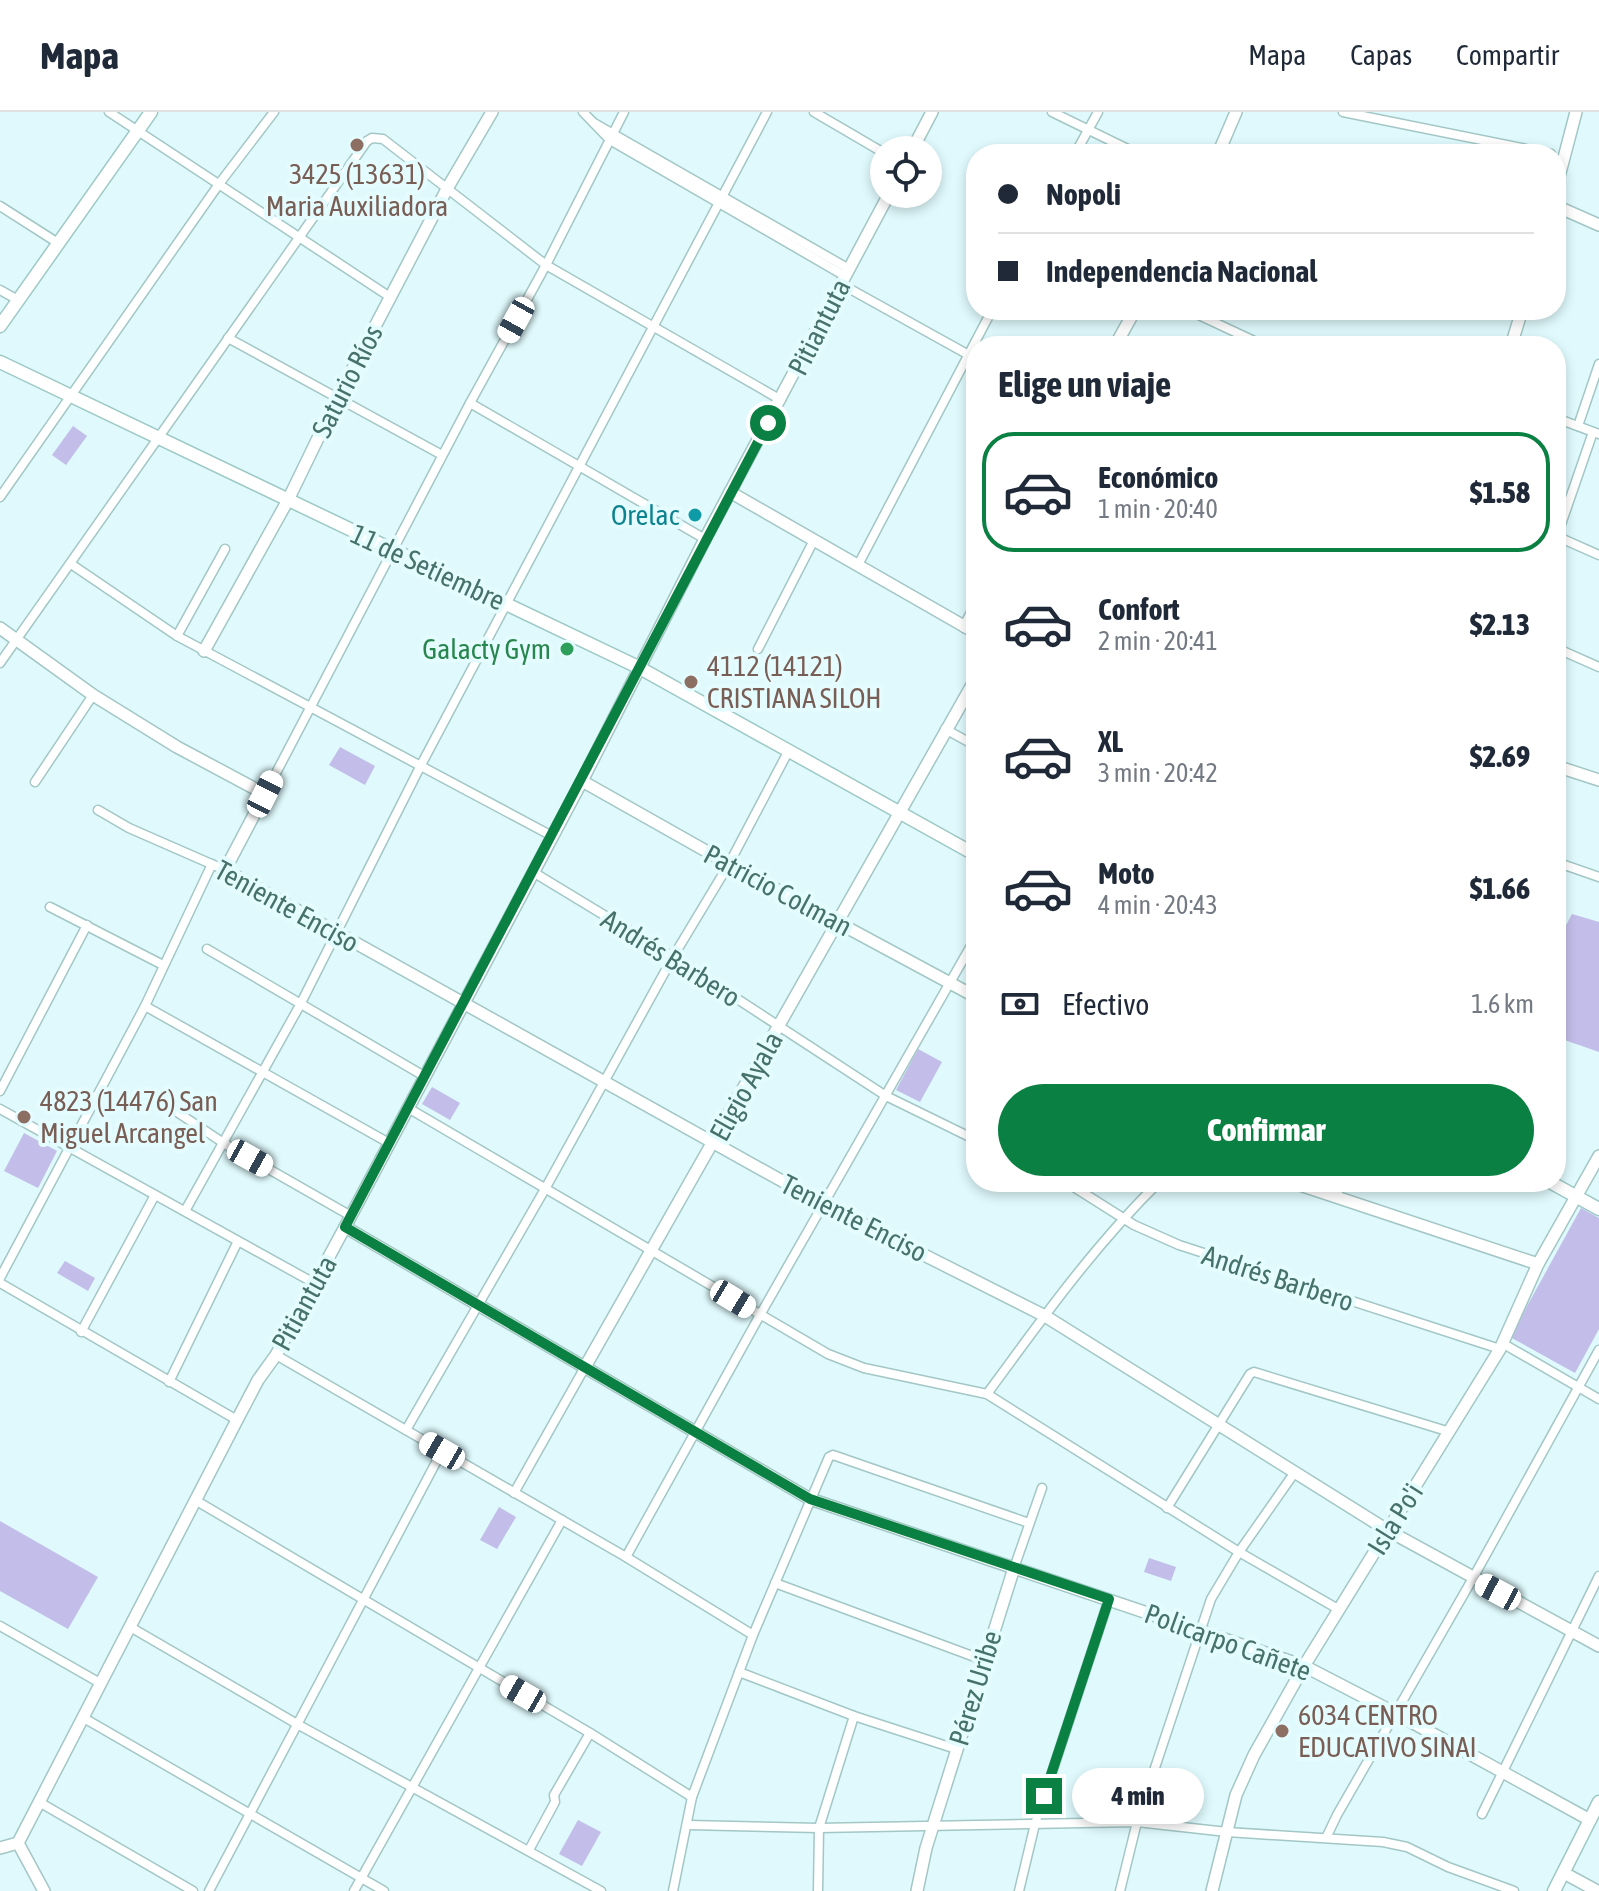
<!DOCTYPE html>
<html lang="es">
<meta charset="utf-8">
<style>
body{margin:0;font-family:"Asap Condensed",sans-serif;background:#f6f6f7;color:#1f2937;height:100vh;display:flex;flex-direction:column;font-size:30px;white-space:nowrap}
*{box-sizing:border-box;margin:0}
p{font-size:26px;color:#747a83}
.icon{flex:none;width:44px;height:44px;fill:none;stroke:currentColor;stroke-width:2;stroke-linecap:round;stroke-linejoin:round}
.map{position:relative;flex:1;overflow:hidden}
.drawer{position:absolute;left:966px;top:224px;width:600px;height:856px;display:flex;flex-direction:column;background:#fff;border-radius:32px;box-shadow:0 4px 12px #0003}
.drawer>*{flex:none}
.banner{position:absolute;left:966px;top:32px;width:600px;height:176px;border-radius:32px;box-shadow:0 4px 12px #0003;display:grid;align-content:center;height:176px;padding:0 32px;background:#fff}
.controls{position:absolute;left:870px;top:24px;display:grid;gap:16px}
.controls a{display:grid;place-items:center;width:72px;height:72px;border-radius:50%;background:#fff;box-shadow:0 4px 12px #0003;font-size:40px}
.end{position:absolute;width:36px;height:36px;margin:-18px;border:10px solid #0b8043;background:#fff;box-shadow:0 0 0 4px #fff}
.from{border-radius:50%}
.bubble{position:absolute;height:56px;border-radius:28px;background:#fff;box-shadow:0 4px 12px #0003;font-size:26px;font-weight:800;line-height:56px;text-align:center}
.car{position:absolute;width:24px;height:48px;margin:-24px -12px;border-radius:10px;box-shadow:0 0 6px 2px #0007;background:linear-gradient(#fff 24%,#345 0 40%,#fff 0 76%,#345 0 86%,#fff 0)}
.banner b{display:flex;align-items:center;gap:28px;height:76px;font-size:30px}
.banner b+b{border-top:2px solid #e0e1e3}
.banner i{width:20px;height:20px;background:#1f2937}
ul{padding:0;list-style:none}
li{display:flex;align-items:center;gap:24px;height:120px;margin:0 16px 12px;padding:0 16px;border:4px solid transparent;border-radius:32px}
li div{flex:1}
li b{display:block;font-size:30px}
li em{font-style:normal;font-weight:800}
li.active{border-color:#0b8043}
li>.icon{width:72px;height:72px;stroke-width:1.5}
h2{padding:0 32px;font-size:36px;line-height:96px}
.pay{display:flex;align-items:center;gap:20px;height:88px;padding:0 32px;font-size:30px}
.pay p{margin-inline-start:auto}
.primary-button{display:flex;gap:16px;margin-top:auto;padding:16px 32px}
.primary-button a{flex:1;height:92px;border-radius:48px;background:#0b8043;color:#fff;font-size:32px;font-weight:800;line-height:92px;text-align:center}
header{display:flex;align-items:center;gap:48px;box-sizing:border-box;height:112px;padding:0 40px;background:#fff;border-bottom:2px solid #e0e1e3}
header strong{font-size:38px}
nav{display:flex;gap:44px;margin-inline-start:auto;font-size:28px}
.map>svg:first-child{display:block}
.green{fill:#c2bee9}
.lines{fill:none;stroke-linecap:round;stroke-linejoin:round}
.minor-casing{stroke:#a2c7c5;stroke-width:11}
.tertiary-casing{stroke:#a2c7c5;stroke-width:14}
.secondary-casing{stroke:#9dc9c5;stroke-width:15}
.minor{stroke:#fff;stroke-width:8}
.tertiary{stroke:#fff;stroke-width:11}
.secondary{stroke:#fff;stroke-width:12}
.route{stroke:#0b8043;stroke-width:10}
.education-dot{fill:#8d6e63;stroke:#e5fcff;stroke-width:3}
.culture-dot{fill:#0f9aa8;stroke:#e5fcff;stroke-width:3}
.leisure-dot{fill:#2e9e5b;stroke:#e5fcff;stroke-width:3}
.labels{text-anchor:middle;stroke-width:8;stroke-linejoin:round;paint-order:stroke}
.education-label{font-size:28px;fill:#785e54;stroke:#e5fcff;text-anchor:start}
.street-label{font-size:28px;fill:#47726b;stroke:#e5fcff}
.culture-label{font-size:28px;fill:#0d838f;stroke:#e5fcff;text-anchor:end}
.leisure-label{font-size:28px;fill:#27864d;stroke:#e5fcff;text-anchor:end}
</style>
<header>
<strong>Mapa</strong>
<nav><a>Mapa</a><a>Capas</a><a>Compartir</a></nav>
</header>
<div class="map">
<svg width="1599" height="1779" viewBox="0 0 1599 1779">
<rect width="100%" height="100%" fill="#dff9fc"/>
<g class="green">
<polygon points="73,314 87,324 66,353 52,343"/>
<polygon points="340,635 375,654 365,673 329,653"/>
<polygon points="1572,802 1599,810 1599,940 1556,925 1556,832"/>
<polygon points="918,937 942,950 920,990 896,978"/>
<polygon points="432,975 460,991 450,1008 422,992"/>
<polygon points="24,1021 57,1039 38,1076 4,1059"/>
<polygon points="1581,1096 1599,1106 1599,1217 1575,1261 1510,1225"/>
<polygon points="65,1149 95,1166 88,1179 57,1161"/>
<polygon points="499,1395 516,1405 497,1437 480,1428"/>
<polygon points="0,1409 98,1465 68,1517 0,1479"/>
<polygon points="1149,1446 1176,1455 1171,1469 1144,1460"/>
<polygon points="578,1708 601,1720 582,1754 559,1742"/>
</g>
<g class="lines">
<g class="minor-casing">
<g id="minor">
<polyline points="109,0 390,185"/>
<polyline points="583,0 610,28 845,164"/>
<polyline points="814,0 884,41"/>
<polyline points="1052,0 1138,42"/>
<polyline points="1343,0 1551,42"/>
<polyline points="594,11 849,157"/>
<polyline points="1075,42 1098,0"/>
<polyline points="0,94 58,131"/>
<polyline points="841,172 976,247"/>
<polyline points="0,178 18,188"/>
<polyline points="1188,198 1265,234"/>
<polyline points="228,226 442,343"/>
<polyline points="470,291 705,427"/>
<polyline points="1556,306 1599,322"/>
<polyline points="1578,314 1599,252"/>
<polyline points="0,385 219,72 274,0"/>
<polyline points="1556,424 1599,443"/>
<polyline points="1557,424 1593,320"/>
<polyline points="71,452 177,524 552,724"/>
<polyline points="858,453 992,198"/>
<polyline points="177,524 225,437"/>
<polyline points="1556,536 1599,555"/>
<polyline points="758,537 814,428"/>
<polyline points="0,551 367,29 372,26 383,27 546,153 781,288"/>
<polyline points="945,617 976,634"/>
<polyline points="35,670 93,583"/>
<polyline points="265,682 470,291 546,153 624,0"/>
<polyline points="98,698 129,716 225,758"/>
<polyline points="1556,750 1599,765"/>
<polyline points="533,760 673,845 886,984 976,1028"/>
<polyline points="50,795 163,853"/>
<polyline points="207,837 424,964"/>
<polyline points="145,894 389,1031"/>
<polyline points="0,979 87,813"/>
<polyline points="159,988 225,1032 351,1104"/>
<polyline points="408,996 828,1242 864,1256 987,1282 1239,1440 1338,1497"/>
<polyline points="0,997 314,1171"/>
<polyline points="1066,1070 1134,1113 1179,1133 1500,1237"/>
<polyline points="1334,1084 1345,1070"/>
<polyline points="185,1099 300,893 421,653 767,0"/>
<polyline points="0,1166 145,894 212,752"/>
<polyline points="0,1171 237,1308"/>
<polyline points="81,1220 155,1083"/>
<polyline points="1502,1231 1599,1287"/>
<polyline points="276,1243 626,1445 753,1523"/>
<polyline points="169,1270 238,1129"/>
<path d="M987,1282C1041,1208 1094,1134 1159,1070"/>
<polyline points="406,1318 545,1077 673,845 729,752 789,638"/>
<polyline points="514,1381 585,1255"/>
<polyline points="195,1388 590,1621 692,1685"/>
<polyline points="1167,1396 1250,1262 1254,1260 1450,1320"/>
<polyline points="626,1445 760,1203 976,825"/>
<polyline points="1014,1456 1042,1376"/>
<polyline points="775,1471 983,1548"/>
<polyline points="0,1514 100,1571"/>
<polyline points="132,1516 297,1612 601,1779"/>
<polyline points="739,1560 854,1604 956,1637"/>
<polyline points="82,1605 384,1779"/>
<polyline points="39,1690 193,1779"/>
<polyline points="1482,1702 1599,1464"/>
<polyline points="688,1713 819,1716 1137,1710 1227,1720 1383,1730 1407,1735 1448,1755 1514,1779"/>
<polyline points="1326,1726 1337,1703 1473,1466 1599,1238"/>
<polyline points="529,1738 555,1690 554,1683 590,1621"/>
<polyline points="209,1779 442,1339"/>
<polyline points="354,1779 562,1408"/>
<polyline points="673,1779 692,1685 753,1523 829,1345 833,1343 1029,1411"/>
<polyline points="818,1779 819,1716 854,1604"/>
<polyline points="1019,1779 1035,1712 1109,1487"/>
<polyline points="1120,1779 1137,1710 1211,1487 1239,1440 1295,1360"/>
</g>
</g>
<g class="tertiary-casing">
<g id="tertiary">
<polyline points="912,38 932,0"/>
<polyline points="1218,42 1236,0"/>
<polyline points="1556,76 1576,0"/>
<polyline points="1556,94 1599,113"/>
<polyline points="1115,234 1135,198"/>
<polyline points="1511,234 1522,198"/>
<polyline points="730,380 976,521"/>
<polyline points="965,515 976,494"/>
<polyline points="0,516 93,583 177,635 265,682 225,758 825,1093 1045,1204 1387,1418 1599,1534"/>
<polyline points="204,539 288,388 337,287 448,75 492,0"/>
<polyline points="1556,654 1599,668"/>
<polyline points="582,669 729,752 976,885"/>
<polyline points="1291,1070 1538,1152"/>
<polyline points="345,1115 810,1387 1304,1554 1395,1601 1590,1708"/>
<polyline points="585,1255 976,566"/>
<polyline points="18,1731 44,1779"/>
<polyline points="0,1736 18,1731 237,1308 258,1268 276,1243 345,1115 582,669 705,427 889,82"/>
<polyline points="1564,1761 1597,1779"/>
<polyline points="917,1779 926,1736 1014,1456"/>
<polyline points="1212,1779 1236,1683 1254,1643 1304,1554 1500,1237 1538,1152 1599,1044"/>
</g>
</g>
<g class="secondary-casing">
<g id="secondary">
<polyline points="0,214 151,0"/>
<polyline points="0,250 638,555 976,743"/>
<polyline points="1550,1070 1599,1097"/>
<polyline points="1554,1779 1599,1690"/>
</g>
</g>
<use href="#minor" class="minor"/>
<use href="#tertiary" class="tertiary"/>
<use href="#secondary" class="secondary"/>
</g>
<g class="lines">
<polyline class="route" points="768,311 345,1115 810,1387 1109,1487 1044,1684"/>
</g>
<g class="education-dot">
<circle cx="357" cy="33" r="8"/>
<circle cx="691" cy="570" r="8"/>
<circle cx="24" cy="1005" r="8"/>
<circle cx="1282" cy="1619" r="8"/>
</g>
<circle class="culture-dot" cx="695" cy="403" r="8"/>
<circle class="leisure-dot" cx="567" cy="537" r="8"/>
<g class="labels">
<g class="education-label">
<text x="357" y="72" text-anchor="middle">3425 (13631)<tspan x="357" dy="32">Maria Auxiliadora</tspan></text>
<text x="707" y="564">4112 (14121)<tspan x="707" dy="32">CRISTIANA SILOH</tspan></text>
<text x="40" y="999">4823 (14476) San<tspan x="40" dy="32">Miguel Arcangel</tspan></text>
<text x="1298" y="1613">6034 CENTRO<tspan x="1298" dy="32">EDUCATIVO SINAI</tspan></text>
</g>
<g class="street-label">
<text transform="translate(819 215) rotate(-63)" y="10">Pitiantuta</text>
<text transform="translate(347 269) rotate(-63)" y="10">Saturio Ríos</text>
<text transform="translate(428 455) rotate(25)" y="10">11 de Setiembre</text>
<text transform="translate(778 778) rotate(28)" y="10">Patricio Colman</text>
<text transform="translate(287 794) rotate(29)" y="10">Teniente Enciso</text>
<text transform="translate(671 846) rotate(32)" y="10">Andrés Barbero</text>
<text transform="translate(746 974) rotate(-61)" y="10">Eligio Ayala</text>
<text transform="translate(854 1106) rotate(27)" y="10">Teniente Enciso</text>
<text transform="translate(1278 1166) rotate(18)" y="10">Andrés Barbero</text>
<text transform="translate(304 1191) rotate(-61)" y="10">Pitiantuta</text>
<text transform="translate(1395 1407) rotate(-58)" y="10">Isla Po'i</text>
<text transform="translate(1228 1530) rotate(20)" y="10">Policarpo Cañete</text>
<text transform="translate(975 1576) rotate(-73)" y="10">Pérez Uribe</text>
</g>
<g class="culture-label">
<text x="679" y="413">Orelac</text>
</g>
<g class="leisure-label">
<text x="551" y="547">Galacty Gym</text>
</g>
</g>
</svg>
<div class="controls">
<a><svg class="icon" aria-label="locate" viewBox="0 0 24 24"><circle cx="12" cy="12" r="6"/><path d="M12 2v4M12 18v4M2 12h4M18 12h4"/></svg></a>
</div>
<i class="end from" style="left:768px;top:311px"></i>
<i class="end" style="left:1044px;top:1684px"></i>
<div class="bubble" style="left:1072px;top:1656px;width:132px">4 min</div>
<i class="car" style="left:516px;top:208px;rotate:209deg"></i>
<i class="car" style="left:265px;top:682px;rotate:27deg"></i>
<i class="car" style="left:250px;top:1046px;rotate:119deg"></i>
<i class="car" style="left:733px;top:1187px;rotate:121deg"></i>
<i class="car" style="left:442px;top:1339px;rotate:300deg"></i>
<i class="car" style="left:1498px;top:1480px;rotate:298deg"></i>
<i class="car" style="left:523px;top:1582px;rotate:300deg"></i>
<div class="banner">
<b><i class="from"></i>Nopoli</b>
<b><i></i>Independencia Nacional</b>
</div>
<section class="drawer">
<h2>Elige un viaje</h2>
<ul>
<li class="active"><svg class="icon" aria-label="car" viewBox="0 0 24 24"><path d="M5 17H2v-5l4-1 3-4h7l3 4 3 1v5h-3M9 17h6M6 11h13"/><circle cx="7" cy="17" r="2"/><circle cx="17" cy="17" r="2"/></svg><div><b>Económico</b><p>1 min · 20:40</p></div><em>$1.58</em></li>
<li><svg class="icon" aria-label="car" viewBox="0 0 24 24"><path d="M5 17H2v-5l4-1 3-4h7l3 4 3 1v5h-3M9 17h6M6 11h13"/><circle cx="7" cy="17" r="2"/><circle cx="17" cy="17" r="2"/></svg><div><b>Confort</b><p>2 min · 20:41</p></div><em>$2.13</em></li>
<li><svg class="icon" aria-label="car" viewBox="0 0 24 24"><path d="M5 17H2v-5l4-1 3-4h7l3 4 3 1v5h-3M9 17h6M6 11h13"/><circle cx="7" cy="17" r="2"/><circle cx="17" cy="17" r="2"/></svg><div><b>XL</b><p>3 min · 20:42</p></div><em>$2.69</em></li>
<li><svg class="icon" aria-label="car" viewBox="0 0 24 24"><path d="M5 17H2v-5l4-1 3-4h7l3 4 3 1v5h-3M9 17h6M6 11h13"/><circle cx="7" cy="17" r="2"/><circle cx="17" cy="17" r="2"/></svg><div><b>Moto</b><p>4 min · 20:43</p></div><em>$1.66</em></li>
</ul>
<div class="pay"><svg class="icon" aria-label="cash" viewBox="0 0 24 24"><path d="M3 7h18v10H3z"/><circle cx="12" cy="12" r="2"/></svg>Efectivo<p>1.6 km</p></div>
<div class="primary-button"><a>Confirmar</a></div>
</section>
</div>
